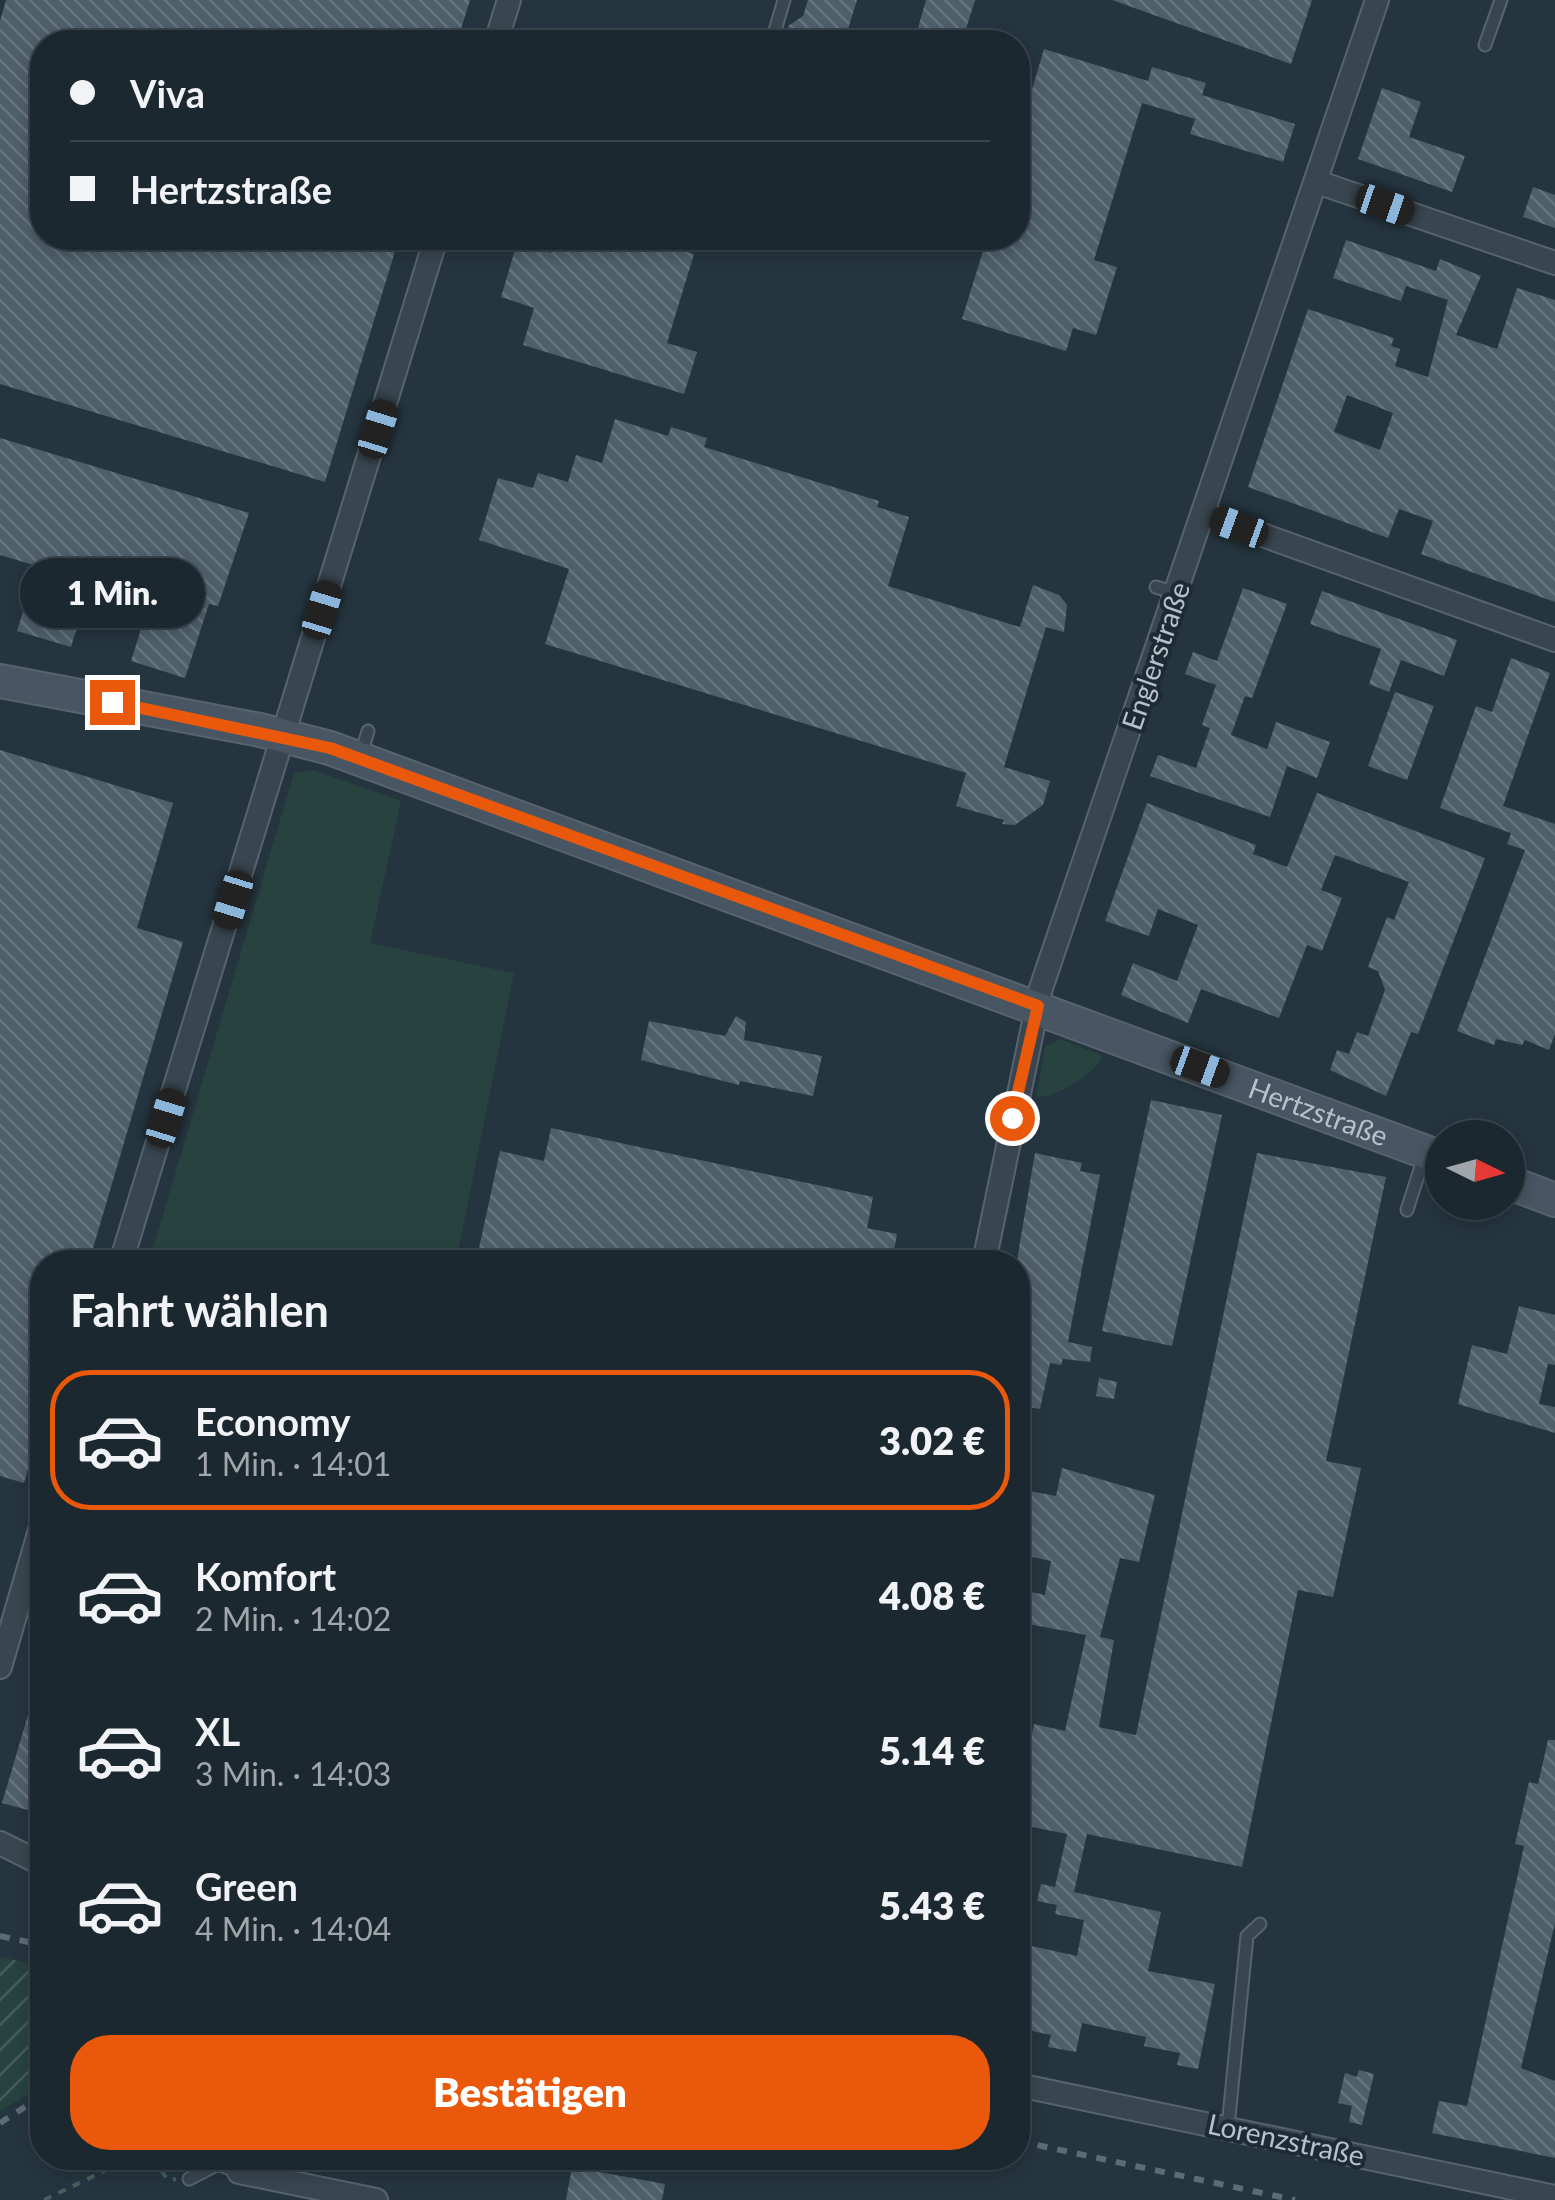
<!DOCTYPE html>
<html lang="de">
<meta charset="utf-8">
<style>
body{margin:0;font-family:Lato,sans-serif;background:#29343b;color:#f1f3f6;height:100vh;display:flex;flex-direction:column;font-size:38px;white-space:nowrap}
*{box-sizing:border-box;margin:0}
p{font-size:32px;color:#a0a6aa}
.icon{flex:none;width:55px;height:55px;fill:none;stroke:currentColor;stroke-width:2;stroke-linecap:round;stroke-linejoin:round}
.map{position:relative;flex:1;overflow:hidden}
.drawer{position:absolute;left:30px;top:1250px;width:1000px;height:920px;display:flex;flex-direction:column;background:#1c282f;border-radius:40px;box-shadow:0 5px 15px #0003,0 0 0 2px #3a444b}
.drawer>*{flex:none}
.top-card{position:absolute;left:30px;top:30px;width:1000px;height:220px;border-radius:40px;box-shadow:0 5px 15px #0003,0 0 0 2px #3a444b;display:grid;align-content:center;height:220px;padding:0 40px;background:#1c282f}
.needle{width:65px;rotate:95deg}
.buttons{position:absolute;left:1425px;top:1120px;display:grid;gap:20px}
.buttons a{display:grid;place-items:center;width:100px;height:100px;border-radius:50%;background:#1c282f;box-shadow:0 5px 15px #0003,0 0 0 2px #3a444b;font-size:50px}
.end{position:absolute;width:45px;height:45px;margin:-22px;border:12px solid #ea580c;background:#fff;box-shadow:0 0 0 5px #fff}
.from{border-radius:50%}
.bubble{position:absolute;height:70px;border-radius:35px;background:#1c282f;box-shadow:0 5px 15px #0003,0 0 0 2px #3a444b;font-size:32px;font-weight:800;line-height:70px;text-align:center}
.car{position:absolute;width:30px;height:60px;margin:-30px -15px;border-radius:12px;box-shadow:0 0 8px 2px #0007;background:linear-gradient(#222 24%,#8ab4d8 0 40%,#222 0 76%,#8ab4d8 0 86%,#222 0)}
.top-card b{display:flex;align-items:center;gap:35px;height:95px;font-size:38px}
.top-card b+b{border-top:2px solid #3a444b}
.top-card i{width:25px;height:25px;background:#f1f3f6}
ul{padding:0;list-style:none}
li{display:flex;align-items:center;gap:30px;height:140px;margin:0 20px 15px;padding:0 20px;border:5px solid transparent;border-radius:40px}
li div{flex:1}
li b{display:block;font-size:38px}
li em{font-style:normal;font-weight:800}
li.selected{border-color:#ea580c}
li>.icon{width:90px;height:90px;stroke-width:1.5}
h2{padding:0 40px;font-size:45px;line-height:120px}
.cta{display:flex;gap:20px;margin-top:auto;padding:20px 40px}
.cta a{flex:1;height:115px;border-radius:40px;background:#ea580c;color:#fff;font-size:40px;font-weight:800;line-height:115px;text-align:center}
.map>svg:first-child{display:block}
.green{fill:#284240}
.garden{fill:url(#garden-furrows)}
.building{fill:url(#building-back-hatch);fill-rule:evenodd}
.lines{fill:none;stroke-linecap:round;stroke-linejoin:round}
.lane-casing{stroke:#57646d;stroke-width:15}
.street-casing{stroke:#57646d;stroke-width:26}
.secondary-casing{stroke:#57646d;stroke-width:36}
.path{stroke:#475e5d;stroke-width:4;stroke-dasharray:8 8;stroke-linecap:butt}
.lane{stroke:#39464f;stroke-width:11}
.street{stroke:#39464f;stroke-width:22}
.secondary{stroke:#475662;stroke-width:32}
.rail{stroke:#5c6b76;stroke-width:6;stroke-dasharray:10 10;stroke-linecap:butt}
.route{stroke:#ea580c;stroke-width:12}
.labels{text-anchor:middle;stroke-width:8;stroke-linejoin:round;paint-order:stroke}
.street-label{font-size:28px;fill:#b6c1ca;stroke:#1e2b34}
</style>
<div class="map">
<svg width="1555" height="2200" viewBox="0 0 1555 2200">
<defs>
<pattern id="garden-furrows" width="10" height="10" patternUnits="userSpaceOnUse" patternTransform="scale(2.5)"><rect width="10" height="10" fill="#284240"/><path d="M-1 1l2-2M0 10L10 0M9 11l2-2" fill="none" stroke="#455c5a"/></pattern>
<pattern id="building-back-hatch" width="6" height="6" patternUnits="userSpaceOnUse" patternTransform="scale(2.5)"><rect width="6" height="6" fill="#4e5f6a"/><path d="M-1 5l2 2M0 0l6 6M5-1l2 2" fill="none" stroke="#65747e"/></pattern>
</defs>
<rect width="100%" height="100%" fill="#25353f"/>
<g class="green">
<polygon points="313,770 401,801 370,943 514,973 456,1262 149,1262 294,773"/>
<path d="M1060,1039L1103,1056C1095,1074 1056,1098 1036,1097L1045,1047Z"/>
</g>
<polygon class="garden" points="0,1957 42,1966 42,2086 0,2111"/>
<g class="building">
<polygon points="6,0 470,0 457,42 42,42 42,238 399,238 325,482 0,384 0,21"/>
<polygon points="808,0 857,0 844,42 788,42 788,26 803,16"/>
<polygon points="926,0 975,0 962,42 914,42"/>
<polygon points="1112,0 1312,0 1291,64"/>
<polygon points="1044,49 1148,81 1152,67 1206,83 1202,95 1295,124 1283,162 1190,134 1195,119 1142,103 1094,260 1117,267 1096,335 1073,328 1066,351 962,319 987,238 1018,238 1018,137"/>
<polygon points="1382,88 1421,102 1409,137 1465,156 1452,192 1358,159"/>
<polygon points="1533,187 1555,195 1555,228 1523,217"/>
<polygon points="555,238 675,238 672,247 694,254 667,343 697,352 684,394 523,345 534,308 501,297 517,243 551,253"/>
<path d="M1346,240L1436,271L1440,259L1481,276L1456,335L1497,349L1517,288L1555,300V602L1421,554L1433,521L1399,509L1388,538L1248,487L1308,309L1394,338L1391,346L1400,349L1395,366L1428,377L1448,300L1406,286L1401,301L1333,278ZM1347,395L1393,413L1380,450L1334,432Z"/>
<polygon points="615,419 668,436 671,427 707,438 704,447 879,501 877,507 909,517 888,586 1020,627 1033,585 1059,595 1067,605 1064,632 1046,627 1004,767 1050,781 1043,805 1015,825 1002,824 1004,820 956,806 966,773 545,644 569,569 479,540 498,478 533,488 538,473 568,482 576,455 602,463"/>
<polygon points="0,438 249,513 218,606 209,604 185,678 131,661 154,587 95,569 71,647 17,631 37,566 0,555"/>
<polygon points="1243,588 1287,604 1252,698 1245,696 1231,735 1267,749 1276,722 1330,742 1317,778 1287,766 1270,817 1150,776 1158,755 1196,768 1210,728 1202,725 1216,685 1185,674 1193,652 1217,661"/>
<polygon points="1322,591 1457,640 1444,676 1401,660 1389,692 1369,684 1381,649 1310,624"/>
<polygon points="1511,658 1550,673 1503,806 1555,824 1555,1034 1549,1050 1525,1040 1522,1045 1496,1039 1494,1045 1457,1031 1525,850 1507,844 1511,833 1440,808 1476,706 1492,712"/>
<polygon points="1395,692 1434,706 1407,780 1368,766"/>
<polygon points="0,750 173,803 137,928 183,942 89,1262 42,1262 42,1420 24,1483 0,1476"/>
<polygon points="1317,793 1485,858 1418,1034 1411,1032 1386,1096 1330,1070 1337,1050 1349,1054 1357,1032 1368,1036 1385,990 1378,971 1368,967 1387,917 1394,920 1409,882 1335,855 1321,890 1342,898 1322,951 1307,945 1279,1018 1201,989 1188,1023 1121,995 1133,963 1177,981 1198,925 1158,909 1149,936 1105,921 1147,803 1256,845 1253,854 1287,867"/>
<polygon points="736,1016 746,1022 744,1040 822,1056 813,1096 740,1081 739,1085 641,1060 649,1021 725,1036"/>
<polygon points="1151,1100 1222,1115 1172,1346 1102,1331"/>
<polygon points="551,1128 873,1197 867,1228 897,1234 892,1262 476,1262 500,1151 544,1161"/>
<polygon points="1035,1153 1082,1163 1080,1171 1100,1175 1068,1342 1092,1347 1090,1362 1063,1359 1061,1365 1050,1363 1040,1409 1018,1405 1018,1254"/>
<polygon points="1257,1153 1386,1177 1326,1461 1361,1468 1333,1597 1298,1590 1242,1867 1087,1834 1074,1892 1161,1912 1148,1971 1215,1984 1198,2069 1177,2065 1180,2053 1144,2046 1146,2037 1082,2023 1076,2052 1048,2047 1051,2035 1018,2028 1018,1943 1077,1956 1084,1920 1055,1914 1057,1905 1037,1901 1041,1884 1055,1887 1067,1834 1018,1824 1018,1756 1027,1758 1034,1724 1065,1731 1086,1635 1018,1622 1018,1589 1045,1595 1051,1561 1018,1554 1018,1489 1056,1496 1062,1468 1155,1495 1139,1562 1120,1558 1100,1637 1114,1640 1099,1727 1136,1735"/>
<polygon points="1519,1306 1555,1315 1555,1365 1548,1364 1539,1404 1555,1407 1555,1433 1458,1404 1472,1345 1507,1354"/>
<polygon points="1099,1378 1117,1382 1114,1399 1096,1396"/>
<polygon points="38,1681 42,1682 42,1814 2,1803"/>
<polygon points="1548,1740 1555,1740 1555,1923 1521,2068 1555,2081 1555,2158 1432,2133 1439,2101 1467,2106 1524,1846 1515,1844 1529,1782 1538,1784"/>
<polygon points="1359,2070 1374,2074 1362,2125 1349,2122 1352,2106 1338,2103 1345,2073 1357,2077"/>
<polygon points="572,2167 665,2184 662,2200 566,2200"/>
</g>
<g class="lines">
<g class="lane-casing">
<g id="lane">
<polyline points="774,34 784,0"/>
<polyline points="1485,45 1501,0"/>
<polyline points="1156,587 1178,594"/>
<polyline points="361,755 368,731"/>
<polyline points="1407,1210 1424,1157"/>
<polyline points="1228,2127 1247,1936 1260,1924"/>
<polyline points="200,2158 239,2172"/>
<polyline points="189,2179 218,2164"/>
</g>
</g>
<g class="street-casing">
<g id="street">
<polyline points="496,42 509,0"/>
<polyline points="1317,182 1555,263"/>
<polyline points="1204,514 1555,640"/>
<polyline points="121,1262 436,238"/>
<polyline points="984,1262 1041,988 1377,0"/>
<polyline points="0,1667 42,1523"/>
<polyline points="0,1843 42,1864"/>
<polyline points="1018,2085 1555,2197"/>
<polyline points="239,2172 376,2200"/>
</g>
</g>
<g class="secondary-casing">
<g id="secondary">
<path id="s1" d="M0,681L260,730L330,748L1442,1158"/>
<polyline points="1508,1182 1555,1200"/>
</g>
</g>
<g class="path">
<polyline points="152,2158 168,2180 176,2179"/>
<polyline points="44,2200 131,2158"/>
</g>
<use href="#lane" class="lane"/>
<use href="#street" class="street"/>
<use href="#secondary" class="secondary"/>
<g class="rail">
<polyline points="0,1936 42,1945"/>
<polyline points="0,2123 42,2096"/>
<polyline points="1018,2141 1295,2200"/>
</g>
</g>
<g class="lines">
<polyline class="route" points="112,702 330,748 1038,1006 1012,1118"/>
</g>
<g class="labels">
<g class="street-label">
<text transform="translate(1156 656) rotate(-71)" y="10">Englerstraße</text>
<text dy="10" stroke="none"><textPath href="#s1" startOffset="1390">Hertzstraße</textPath></text>
<text transform="translate(1286 2140) rotate(12)" y="10">Lorenzstraße</text>
</g>
</g>
</svg>
<div class="buttons">
<a><svg class="needle" viewBox="-14 -14 28 28"><path d="M0-13l5 13h-10z" fill="#e53935"/><path d="M0 13l5-13h-10z" fill="#a0a6aa"/></svg></a>
</div>
<i class="end from" style="left:1012px;top:1118px"></i>
<i class="end" style="left:112px;top:702px"></i>
<div class="bubble" style="left:20px;top:558px;width:185px">1 Min.</div>
<i class="car" style="left:1385px;top:205px;rotate:109deg"></i>
<i class="car" style="left:378px;top:429px;rotate:17deg"></i>
<i class="car" style="left:1239px;top:527px;rotate:290deg"></i>
<i class="car" style="left:322px;top:610px;rotate:17deg"></i>
<i class="car" style="left:233px;top:900px;rotate:197deg"></i>
<i class="car" style="left:1200px;top:1067px;rotate:110deg"></i>
<i class="car" style="left:166px;top:1118px;rotate:17deg"></i>
<div class="top-card">
<b><i class="from"></i>Viva</b>
<b><i></i>Hertzstraße</b>
</div>
<section class="drawer">
<h2>Fahrt wählen</h2>
<ul>
<li class="selected"><svg class="icon" aria-label="car" viewBox="0 0 24 24"><path d="M5 17H2v-5l4-1 3-4h7l3 4 3 1v5h-3M9 17h6M6 11h13"/><circle cx="7" cy="17" r="2"/><circle cx="17" cy="17" r="2"/></svg><div><b>Economy</b><p>1 Min. · 14:01</p></div><em>3.02 €</em></li>
<li><svg class="icon" aria-label="car" viewBox="0 0 24 24"><path d="M5 17H2v-5l4-1 3-4h7l3 4 3 1v5h-3M9 17h6M6 11h13"/><circle cx="7" cy="17" r="2"/><circle cx="17" cy="17" r="2"/></svg><div><b>Komfort</b><p>2 Min. · 14:02</p></div><em>4.08 €</em></li>
<li><svg class="icon" aria-label="car" viewBox="0 0 24 24"><path d="M5 17H2v-5l4-1 3-4h7l3 4 3 1v5h-3M9 17h6M6 11h13"/><circle cx="7" cy="17" r="2"/><circle cx="17" cy="17" r="2"/></svg><div><b>XL</b><p>3 Min. · 14:03</p></div><em>5.14 €</em></li>
<li><svg class="icon" aria-label="car" viewBox="0 0 24 24"><path d="M5 17H2v-5l4-1 3-4h7l3 4 3 1v5h-3M9 17h6M6 11h13"/><circle cx="7" cy="17" r="2"/><circle cx="17" cy="17" r="2"/></svg><div><b>Green</b><p>4 Min. · 14:04</p></div><em>5.43 €</em></li>
</ul>
<div class="cta"><a>Bestätigen</a></div>
</section>
</div>
